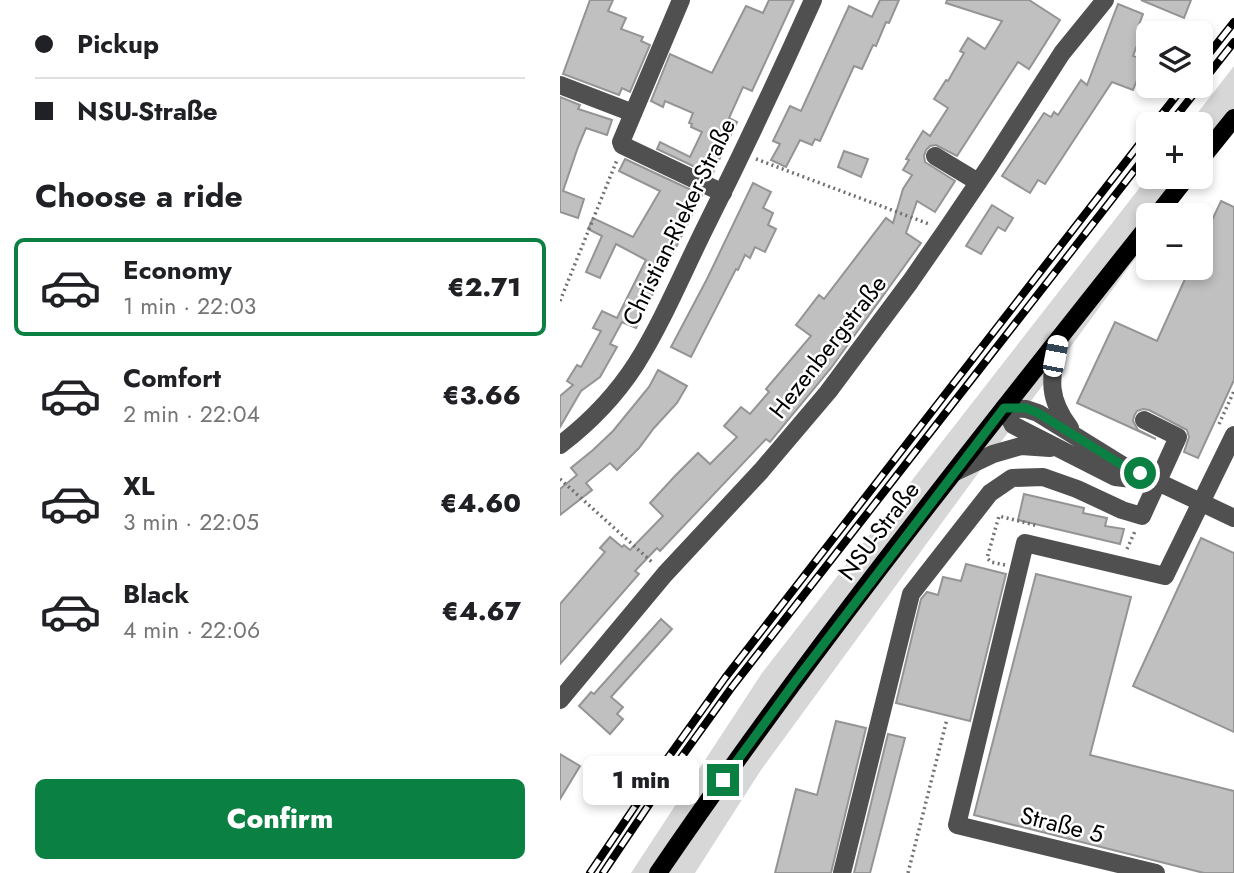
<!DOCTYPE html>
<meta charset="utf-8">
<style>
body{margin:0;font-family:Jost,sans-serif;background:#f2f2f2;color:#202124;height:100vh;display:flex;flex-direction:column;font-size:26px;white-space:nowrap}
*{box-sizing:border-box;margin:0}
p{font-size:23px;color:#757577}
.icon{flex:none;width:38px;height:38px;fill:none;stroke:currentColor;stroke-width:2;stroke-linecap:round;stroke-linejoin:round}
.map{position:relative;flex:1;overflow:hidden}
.sheet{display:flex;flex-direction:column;background:#fff;width:560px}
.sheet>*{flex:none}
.top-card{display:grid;align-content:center;height:154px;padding:0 35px;background:#fff}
.tools{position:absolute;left:576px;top:21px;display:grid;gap:14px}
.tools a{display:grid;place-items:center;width:77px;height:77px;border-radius:10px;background:#fff;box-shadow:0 4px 10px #0003;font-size:35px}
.end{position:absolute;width:32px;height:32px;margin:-16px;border:9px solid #0b8043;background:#fff;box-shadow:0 0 0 4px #fff}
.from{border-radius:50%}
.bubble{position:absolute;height:49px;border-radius:10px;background:#fff;box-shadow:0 4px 10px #0003;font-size:23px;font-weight:800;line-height:49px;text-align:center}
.car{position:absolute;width:21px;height:42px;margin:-21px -10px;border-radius:9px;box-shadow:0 0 5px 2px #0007;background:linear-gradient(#fff 24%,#345 0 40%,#fff 0 76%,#345 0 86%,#fff 0)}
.top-card b{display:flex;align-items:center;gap:24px;height:66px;font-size:26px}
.top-card b+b{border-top:2px solid #e0e0e0}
.top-card i{width:18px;height:18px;background:#202124}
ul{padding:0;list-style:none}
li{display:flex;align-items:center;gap:21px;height:98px;margin:0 14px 10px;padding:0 21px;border:4px solid transparent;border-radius:10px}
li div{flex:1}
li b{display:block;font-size:26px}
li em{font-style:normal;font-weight:800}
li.active{border-color:#0b8043}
li>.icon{width:63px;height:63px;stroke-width:1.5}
h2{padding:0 35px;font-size:32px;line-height:84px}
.action{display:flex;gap:14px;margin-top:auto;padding:14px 35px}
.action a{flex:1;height:80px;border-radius:10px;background:#0b8043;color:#fff;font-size:28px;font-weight:800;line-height:80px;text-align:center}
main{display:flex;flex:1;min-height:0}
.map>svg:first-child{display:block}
.green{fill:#d7d7d7}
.building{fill:#c0c0c0;stroke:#949494;stroke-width:2}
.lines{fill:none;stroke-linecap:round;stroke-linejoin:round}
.path{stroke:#727272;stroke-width:3.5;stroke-dasharray:2 3.5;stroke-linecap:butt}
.minor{stroke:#505050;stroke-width:18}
.major{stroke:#000;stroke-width:18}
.rail-casing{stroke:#000;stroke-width:8}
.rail{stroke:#fff;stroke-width:5;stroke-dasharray:16;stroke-linecap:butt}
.route{stroke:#0b8043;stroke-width:9}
.labels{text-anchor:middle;stroke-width:5;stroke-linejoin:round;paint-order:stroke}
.street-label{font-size:24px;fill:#000;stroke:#fff}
</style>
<main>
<section class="sheet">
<div class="top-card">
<b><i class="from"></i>Pickup</b>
<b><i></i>NSU-Straße</b>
</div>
<h2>Choose a ride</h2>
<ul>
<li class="active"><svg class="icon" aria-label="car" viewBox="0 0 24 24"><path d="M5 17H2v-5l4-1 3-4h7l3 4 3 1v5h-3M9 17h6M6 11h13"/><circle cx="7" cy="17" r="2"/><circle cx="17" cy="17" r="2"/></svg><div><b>Economy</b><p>1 min · 22:03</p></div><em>€2.71</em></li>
<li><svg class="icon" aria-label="car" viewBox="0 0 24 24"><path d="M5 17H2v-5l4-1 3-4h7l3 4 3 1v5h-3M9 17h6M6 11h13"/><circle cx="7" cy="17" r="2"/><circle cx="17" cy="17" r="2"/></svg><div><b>Comfort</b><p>2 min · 22:04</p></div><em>€3.66</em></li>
<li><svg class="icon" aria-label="car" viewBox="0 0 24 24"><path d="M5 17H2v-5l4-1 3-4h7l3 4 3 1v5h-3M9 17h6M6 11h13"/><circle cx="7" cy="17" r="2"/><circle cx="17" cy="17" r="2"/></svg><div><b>XL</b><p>3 min · 22:05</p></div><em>€4.60</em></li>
<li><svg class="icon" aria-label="car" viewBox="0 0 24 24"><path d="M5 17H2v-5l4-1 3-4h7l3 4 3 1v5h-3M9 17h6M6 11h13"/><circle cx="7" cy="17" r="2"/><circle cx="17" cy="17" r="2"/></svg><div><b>Black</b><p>4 min · 22:06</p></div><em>€4.67</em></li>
</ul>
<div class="action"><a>Confirm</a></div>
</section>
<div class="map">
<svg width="674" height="873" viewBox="0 0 674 873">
<rect width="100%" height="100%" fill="#fff"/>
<g class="green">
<polygon points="674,66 674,123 641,169 640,124 629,124"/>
<polygon points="588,177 635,177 607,215 588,215 588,241 201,770 135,873 71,873 202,673"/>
</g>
<g class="building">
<polygon points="30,0 53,0 48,11 66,18 61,29 83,37 81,41 90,45 70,92 62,88 59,95 3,74"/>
<polygon points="209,0 234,0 192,91 183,87 169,118 177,122 152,175 97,149 100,142 130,157 142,132 131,127 132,124 129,123 133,113 105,101 103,107 91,101 110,54 152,73 186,6 203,13"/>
<polygon points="320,0 339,0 329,23 326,22 316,46 313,45 302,69 294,66 260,141 255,139 252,145 240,140 226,167 211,160 220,144 213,141 230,106 241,111 289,6 312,17"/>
<polygon points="387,0 469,0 500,20 469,69 458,62 397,156 376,145 370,146 366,150 364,156 365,162 395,181 375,212 357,201 346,233 361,243 271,368 210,442 206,439 100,551 97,548 75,571 79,574 0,664 0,604 45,552 40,548 50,537 62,547 64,545 70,550 103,516 90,503 115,476 138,453 150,464 177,437 164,426 181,407 190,414 209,392 206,389 251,336 236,325 259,295 264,299 326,218 333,223 343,189 352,175 343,170 349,160 346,159 363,131 370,136 388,108 374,99 386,80 388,81 404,53 400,51 408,38 425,49 442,21 386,3"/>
<polygon points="581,0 631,0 624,18"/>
<polygon points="558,4 583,14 577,30 582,32 573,56 585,60 573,90 552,82 485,184 478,180 470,193 442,176 484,113 491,117 494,112 498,115 521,80 527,85"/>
<polygon points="0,97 20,105 18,109 52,120 47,135 26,128 18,147 3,191 24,199 18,218 0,212"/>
<polygon points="284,151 308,159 301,177 278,167"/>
<polygon points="65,159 142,195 76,328 62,322 50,344 57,347 40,377 21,391 0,427 0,396 13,385 7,381 17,365 21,367 41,331 33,328 42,311 57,318 86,260 56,244 40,278 26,272 42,236 28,229 33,218 73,237 100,191 59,171"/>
<polygon points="193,183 211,192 203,208 213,213 208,225 216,229 205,252 195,247 190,258 185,255 178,270 176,269 131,357 111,347 147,279"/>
<polygon points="661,201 674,207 674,380 638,458 624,452 629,437 627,430 589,410 583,409 577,411 574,416 573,421 578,430 596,439 517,403 555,322 597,341 630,268 640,268 640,246"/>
<polygon points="432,205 453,218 445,231 438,227 421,254 406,246"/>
<polygon points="98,370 127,386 117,403 94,428 79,448 57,470 50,463 26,483 32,490 0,515 0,489 17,475 11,468 33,450 53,431 89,387"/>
<polygon points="464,494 524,508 523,513 547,518 545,526 564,529 560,544 458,520"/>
<polygon points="641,538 674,553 674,732 573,686"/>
<polygon points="406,564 446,574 410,721 336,703 361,599 367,592 378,595 383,577 401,581"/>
<polygon points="476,574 571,597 530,755 674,791 674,873 644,873 414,815"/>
<polygon points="101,619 112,629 51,697 63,707 57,714 63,719 50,734 19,706 31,692 34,694"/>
<polygon points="276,721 306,728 271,873 215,873 236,789 257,795"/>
<polygon points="328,734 345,738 310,873 294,873"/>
<polygon points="0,754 20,766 0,799"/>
</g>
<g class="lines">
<g class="path">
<polyline points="196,159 369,224"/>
<polyline points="0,301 57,160"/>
<polyline points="659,424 674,391"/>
<polyline points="0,479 93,563"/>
<polyline points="567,549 575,531"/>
<polyline points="445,565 431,562 427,558 439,516 478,526"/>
<polyline points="348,873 387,719"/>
</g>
<g class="minor">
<polyline points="121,0 61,142 62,145 163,193"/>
<polyline points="0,85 73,113"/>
<polyline points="375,156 418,182"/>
<path d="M498,340C491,378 486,396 510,428"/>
<path d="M0,445C29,423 56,395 76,364C103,321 123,272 146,226C183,152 219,76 253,0"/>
<polyline points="395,472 433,454 461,446 490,448"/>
<polyline points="598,482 555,477 453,425 444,408 466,409 478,413 562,465 674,518"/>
<polyline points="0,700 105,574 201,471 268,392 350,282 386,230 430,165 502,53 545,0"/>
<polyline points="282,873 351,594 430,493 452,478 483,477 517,489 562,510 582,516 618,437 584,420"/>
<polyline points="596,873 397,825 465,543 605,576 674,435"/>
</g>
<g class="major">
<polyline points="640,160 674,118"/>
<polyline points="597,215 627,177"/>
<path d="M98,873C250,650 420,438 588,226"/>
</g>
<g class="rail-casing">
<g id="rail">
<polyline points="640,65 674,22"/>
<polyline points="640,85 674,42"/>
<polyline points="594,124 624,86"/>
<polyline points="610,124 640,86"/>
<polyline points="30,873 107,759 165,678 588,133"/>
<polyline points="43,873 115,766 172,687 588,153"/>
</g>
</g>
<use href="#rail" class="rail"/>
</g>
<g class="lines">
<polyline class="route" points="163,780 237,679 444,408 466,408 478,413 562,465 580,473"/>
</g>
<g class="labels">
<g class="street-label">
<text transform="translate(119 222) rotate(-64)" y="8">Christian-Rieker-Straße</text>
<text transform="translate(268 347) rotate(-52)" y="8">Hezenbergstraße</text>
<text transform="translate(319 531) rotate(-53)" y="8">NSU-Straße</text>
<text transform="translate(502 825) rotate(14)" y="8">Straße 5</text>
</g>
</g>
</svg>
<div class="tools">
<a><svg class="icon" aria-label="layers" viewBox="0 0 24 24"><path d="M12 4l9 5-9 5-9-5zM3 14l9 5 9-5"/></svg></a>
<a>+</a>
<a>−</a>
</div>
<i class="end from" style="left:580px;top:473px"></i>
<i class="end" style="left:163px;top:780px"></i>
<div class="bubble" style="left:23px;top:756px;width:116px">1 min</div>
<i class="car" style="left:495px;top:356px;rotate:11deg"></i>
</div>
</main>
